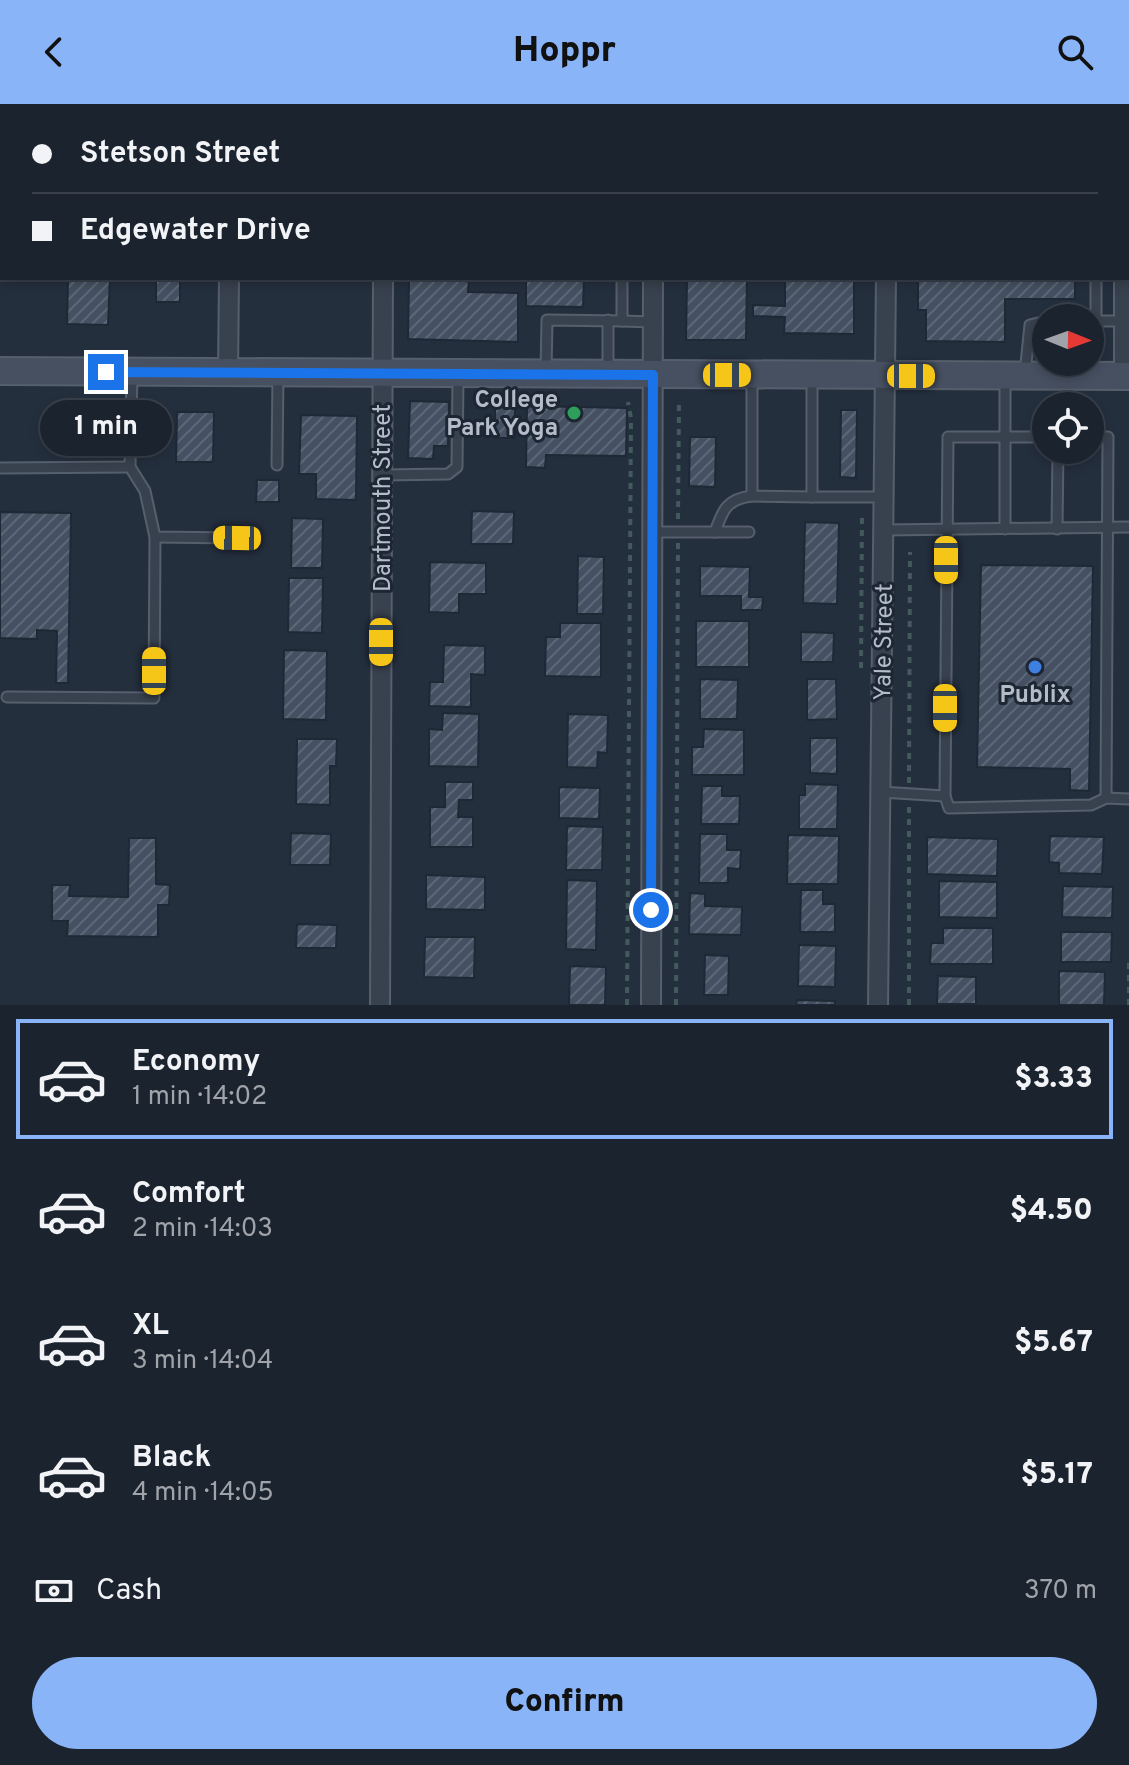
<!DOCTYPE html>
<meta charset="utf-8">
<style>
body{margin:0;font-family:Overpass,sans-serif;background:#242b36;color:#f1f3f6;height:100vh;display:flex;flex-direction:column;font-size:30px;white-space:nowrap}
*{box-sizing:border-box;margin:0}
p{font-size:26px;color:#a0a4aa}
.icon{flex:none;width:44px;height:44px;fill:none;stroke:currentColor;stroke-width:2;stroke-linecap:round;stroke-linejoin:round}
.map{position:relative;height:901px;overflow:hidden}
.panel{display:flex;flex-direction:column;background:#1b232e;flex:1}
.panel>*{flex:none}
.hud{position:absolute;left:0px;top:0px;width:1130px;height:176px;box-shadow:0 4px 12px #0003,0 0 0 2px #39404a;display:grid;align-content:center;height:176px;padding:0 32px;background:#1b232e}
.needle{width:52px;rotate:91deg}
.tools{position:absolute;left:1032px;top:200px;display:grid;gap:16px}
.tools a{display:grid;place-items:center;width:72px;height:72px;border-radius:50%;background:#1b232e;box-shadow:0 4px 12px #0003,0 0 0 2px #39404a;font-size:40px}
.end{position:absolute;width:36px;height:36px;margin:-18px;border:10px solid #1a73e8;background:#fff;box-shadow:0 0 0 4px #fff}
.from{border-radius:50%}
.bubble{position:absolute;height:56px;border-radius:28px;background:#1b232e;box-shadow:0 4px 12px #0003,0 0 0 2px #39404a;font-size:26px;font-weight:800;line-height:56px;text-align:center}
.car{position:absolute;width:24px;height:48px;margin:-24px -12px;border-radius:10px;box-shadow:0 0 6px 2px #0007;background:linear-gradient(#f5c518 24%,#345 0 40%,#f5c518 0 76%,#345 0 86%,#f5c518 0)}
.hud b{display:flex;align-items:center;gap:28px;height:76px;font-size:30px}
.hud b+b{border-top:2px solid #39404a}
.hud i{width:20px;height:20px;background:#f1f3f6}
ul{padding:14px 0 0;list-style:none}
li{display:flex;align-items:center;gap:24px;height:120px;margin:0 16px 12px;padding:0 16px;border:4px solid transparent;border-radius:0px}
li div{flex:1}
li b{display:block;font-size:30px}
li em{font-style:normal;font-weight:800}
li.current{border-color:#8ab4f8}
li>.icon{width:72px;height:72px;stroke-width:1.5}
.pay{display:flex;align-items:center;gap:20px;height:88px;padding:0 32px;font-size:30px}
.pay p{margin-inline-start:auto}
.action{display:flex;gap:16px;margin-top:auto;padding:16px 32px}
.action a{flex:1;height:92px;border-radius:48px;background:#8ab4f8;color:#111;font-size:32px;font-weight:800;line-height:92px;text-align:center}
header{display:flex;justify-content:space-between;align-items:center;height:104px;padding:0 32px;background:#8ab4f8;color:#111;font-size:36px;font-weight:800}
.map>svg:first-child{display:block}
.building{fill:url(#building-hatch);stroke:#1f2835;stroke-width:2}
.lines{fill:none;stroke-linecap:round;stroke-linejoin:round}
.lane-casing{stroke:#565f6c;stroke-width:13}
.street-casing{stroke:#565f6c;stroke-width:22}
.secondary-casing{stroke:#565f6c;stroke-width:30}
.path{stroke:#44595c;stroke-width:4;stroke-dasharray:6 6;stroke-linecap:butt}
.lane{stroke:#38414e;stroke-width:9}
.street{stroke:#38414e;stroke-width:18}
.secondary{stroke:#465061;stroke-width:26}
.route{stroke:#1a73e8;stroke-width:10}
.leisure-dot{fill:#2e9e5b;stroke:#1d2633;stroke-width:3}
.shop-dot{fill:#3f7fe0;stroke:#1d2633;stroke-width:3}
.labels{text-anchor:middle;stroke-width:6;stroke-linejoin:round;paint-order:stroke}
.poi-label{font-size:24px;font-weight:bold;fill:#b4bcc9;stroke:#1d2633;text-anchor:end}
.street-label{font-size:24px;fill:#b4bcc9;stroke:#1d2633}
</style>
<header><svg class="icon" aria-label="back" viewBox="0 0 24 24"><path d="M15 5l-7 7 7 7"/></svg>Hoppr<svg class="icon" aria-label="search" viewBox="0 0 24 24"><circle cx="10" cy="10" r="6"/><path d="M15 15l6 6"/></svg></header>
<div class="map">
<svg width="1129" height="901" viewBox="0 0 1129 901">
<defs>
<pattern id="building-hatch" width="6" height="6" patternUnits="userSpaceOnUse" patternTransform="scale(2)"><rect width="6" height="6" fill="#455162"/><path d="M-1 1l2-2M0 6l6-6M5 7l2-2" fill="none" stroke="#5d6877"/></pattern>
</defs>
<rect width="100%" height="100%" fill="#242f3e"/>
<g class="building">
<polygon points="0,0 36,0 36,2 2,2 0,29"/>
<polygon points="68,174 110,174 108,221 67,220"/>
<rect x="156" y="174" width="24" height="24"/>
<polygon points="409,174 469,174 468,188 518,189 518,238 408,235"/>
<polygon points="526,174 584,174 583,203 526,202"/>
<polygon points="687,174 747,174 746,236 686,236"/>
<polygon points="785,174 854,174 854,230 784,229 785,213 753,212 753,201 785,202"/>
<polygon points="918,174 1075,174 1075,195 1005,195 1005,238 926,237 926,206 918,206"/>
<polygon points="410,297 449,298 448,342 434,342 433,355 408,354"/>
<rect x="495" y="300" width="20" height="34"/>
<polygon points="527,302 627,304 626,352 546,351 545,364 526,363"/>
<polygon points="841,306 857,306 856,374 840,373"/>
<polygon points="177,308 214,308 213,358 176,358"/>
<polygon points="301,311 357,312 356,396 316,395 316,370 299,370"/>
<polygon points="690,333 716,333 715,383 689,382"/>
<polygon points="257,376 279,376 279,398 256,398"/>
<polygon points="472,407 514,408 513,440 471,440"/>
<polygon points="0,408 71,409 68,579 56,579 57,527 37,526 37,535 0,534"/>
<polygon points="292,414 323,415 322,464 291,464"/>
<polygon points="805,418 839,419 837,500 803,499"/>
<polygon points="578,452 604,453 603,510 577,510"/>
<polygon points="430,458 486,459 486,490 459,490 459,509 429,508"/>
<polygon points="981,461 1093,462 1089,687 1070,686 1070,665 977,663"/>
<polygon points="700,462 750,463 749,493 763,493 762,506 741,506 741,492 700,492"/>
<polygon points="289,474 323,474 322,529 288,528"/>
<rect x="696" y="517" width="53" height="46"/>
<polygon points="560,519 601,519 601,573 545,572 546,533 560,533"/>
<polygon points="801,528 834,529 833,558 801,558"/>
<polygon points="444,541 485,542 485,571 471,570 471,603 429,602 430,578 443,578"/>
<polygon points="284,546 327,547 326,616 283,615"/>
<polygon points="700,575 738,576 737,615 700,615"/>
<polygon points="807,575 836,575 837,615 807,616"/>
<polygon points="443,609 479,610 478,663 429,662 429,625 442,626"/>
<polygon points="568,610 608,611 607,649 598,648 597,664 567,663"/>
<polygon points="704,625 744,626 744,671 692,671 692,643 703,643"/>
<polygon points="810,634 837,634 837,670 810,669"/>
<polygon points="297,635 337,635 336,662 330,662 330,701 296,700"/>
<polygon points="445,678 473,678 473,696 459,696 458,713 473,713 473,743 430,743 430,703 445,703"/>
<polygon points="805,680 838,681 837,725 799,725 799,691 805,691"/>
<polygon points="702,682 722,682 722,692 740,692 739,720 701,720"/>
<polygon points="559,683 600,684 599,715 559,714"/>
<polygon points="567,722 603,723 602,766 566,766"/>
<polygon points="291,729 331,730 330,761 290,761"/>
<polygon points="700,730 727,730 727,746 741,746 740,765 728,764 728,779 699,779"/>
<polygon points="788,731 839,732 838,780 787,780"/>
<polygon points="1050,732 1104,733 1102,770 1059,769 1059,759 1049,758"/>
<polygon points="927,733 998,735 997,772 927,770"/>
<polygon points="129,734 156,734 156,780 170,781 169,801 158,801 158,833 67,832 68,817 52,817 52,781 70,781 69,792 128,793"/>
<polygon points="426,771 485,773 485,806 426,805"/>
<polygon points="567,776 597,777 596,846 566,845"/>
<polygon points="939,777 997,778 997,814 939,813"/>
<polygon points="1063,782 1113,783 1112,814 1062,813"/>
<polygon points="801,786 823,786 823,800 835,800 835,828 800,828"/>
<polygon points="690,789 705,790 705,802 742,803 741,831 689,830"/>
<polygon points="297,820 337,821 336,844 296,844"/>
<polygon points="943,824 993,824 993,860 930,860 931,839 943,839"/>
<polygon points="1061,828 1112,828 1111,858 1061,858"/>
<polygon points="425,833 475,833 474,874 424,873"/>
<polygon points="799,841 836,842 835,883 798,882"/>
<polygon points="705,851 729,852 728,891 704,891"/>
<polygon points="570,862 606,863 605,901 569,901"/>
<polygon points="1059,867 1105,868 1104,901 1059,901"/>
<polygon points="938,872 976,873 976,900 937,900"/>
<polygon points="797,896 835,897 835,901 796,901"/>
</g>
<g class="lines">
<g class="lane-casing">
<g id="lane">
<polyline points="704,2 704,0"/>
<polyline points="839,2 839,0"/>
<polyline points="1096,174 1096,217"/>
<polyline points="608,216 608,269"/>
<polyline points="622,217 653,218"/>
<polyline points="1092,217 1124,217"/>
<polyline points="546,267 547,216 622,217 622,174"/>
<polyline points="1025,269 1030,221 1046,217"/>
<polyline points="132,272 130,363 145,387 155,433 237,434"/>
<polyline points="752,274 752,392 812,393 812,273"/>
<polyline points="1090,333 1108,333 1106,694"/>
<polyline points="277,361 278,269"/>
<polyline points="0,364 130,363"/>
<polyline points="383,371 448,370 457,363 458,273"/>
<polyline points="812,393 884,393"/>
<polyline points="1005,425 1005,276"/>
<polyline points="1057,425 1058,346"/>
<polyline points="885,426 1129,423"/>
<polyline points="652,428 749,428"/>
<path d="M715,428C723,405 727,395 752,392"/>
<polyline points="7,593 154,594 155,433"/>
<polyline points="881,688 945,692 948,333 1046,333"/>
<polyline points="945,692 949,704 1091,701 1106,694 1129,695"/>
</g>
</g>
<g class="street-casing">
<g id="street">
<polyline points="229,2 229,0"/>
<polyline points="384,2 384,0"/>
<polyline points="653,2 653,0"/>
<polyline points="887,2 887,0"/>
<polyline points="1124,2 1124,0"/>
<polyline points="228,269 229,174"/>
<polyline points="1124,272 1124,174"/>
<polyline points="380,901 383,174"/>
<polyline points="651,901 653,174"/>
<polyline points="878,901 886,174"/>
</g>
</g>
<g class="secondary-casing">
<polyline id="secondary" points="0,267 1129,272"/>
</g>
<g class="path">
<polyline points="678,415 679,300"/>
<polyline points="861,564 862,411"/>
<polyline points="909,679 910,448"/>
<polyline points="627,901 631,314 628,298"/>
<polyline points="676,901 678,439"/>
<polyline points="909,901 909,703"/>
<polyline points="1129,901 1129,853"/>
</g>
<use href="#lane" class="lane"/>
<use href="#street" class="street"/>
<use href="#secondary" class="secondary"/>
</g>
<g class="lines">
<polyline class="route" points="106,268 653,271 651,806"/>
</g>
<circle class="leisure-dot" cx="574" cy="309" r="8"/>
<circle class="shop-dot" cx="1035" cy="563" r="8"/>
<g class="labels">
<g class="poi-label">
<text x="558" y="303">College<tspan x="558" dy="28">Park Yoga</tspan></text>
<text x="1035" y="598" text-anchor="middle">Publix</text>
</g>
<g class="street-label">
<text transform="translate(382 394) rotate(-90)" y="8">Dartmouth Street</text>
<text transform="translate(883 538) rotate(-89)" y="8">Yale Street</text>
</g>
</g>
</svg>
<div class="tools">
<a><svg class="needle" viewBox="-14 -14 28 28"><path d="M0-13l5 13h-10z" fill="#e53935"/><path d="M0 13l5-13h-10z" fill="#a0a4aa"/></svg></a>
<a><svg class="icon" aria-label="locate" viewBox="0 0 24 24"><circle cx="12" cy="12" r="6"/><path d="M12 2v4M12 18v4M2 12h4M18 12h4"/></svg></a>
</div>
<i class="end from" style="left:651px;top:806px"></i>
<i class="end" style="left:106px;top:268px"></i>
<div class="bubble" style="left:40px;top:296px;width:132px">1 min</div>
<i class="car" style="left:727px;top:271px;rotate:90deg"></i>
<i class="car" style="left:911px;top:272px;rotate:90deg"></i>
<i class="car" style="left:237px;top:434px;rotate:271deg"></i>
<i class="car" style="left:946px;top:456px;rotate:180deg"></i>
<i class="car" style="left:381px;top:538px;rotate:180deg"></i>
<i class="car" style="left:154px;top:567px;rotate:0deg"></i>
<i class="car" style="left:945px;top:604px;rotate:180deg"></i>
<div class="hud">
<b><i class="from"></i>Stetson Street</b>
<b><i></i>Edgewater Drive</b>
</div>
</div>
<section class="panel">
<ul>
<li class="current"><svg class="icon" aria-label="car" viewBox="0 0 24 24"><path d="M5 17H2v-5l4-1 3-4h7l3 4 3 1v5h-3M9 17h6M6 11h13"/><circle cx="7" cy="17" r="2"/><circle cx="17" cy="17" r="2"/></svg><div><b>Economy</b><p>1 min · 14:02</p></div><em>$3.33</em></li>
<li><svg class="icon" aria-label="car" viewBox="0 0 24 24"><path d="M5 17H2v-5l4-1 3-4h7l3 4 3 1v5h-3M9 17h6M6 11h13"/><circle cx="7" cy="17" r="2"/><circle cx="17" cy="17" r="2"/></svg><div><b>Comfort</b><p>2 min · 14:03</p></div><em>$4.50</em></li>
<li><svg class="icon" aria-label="car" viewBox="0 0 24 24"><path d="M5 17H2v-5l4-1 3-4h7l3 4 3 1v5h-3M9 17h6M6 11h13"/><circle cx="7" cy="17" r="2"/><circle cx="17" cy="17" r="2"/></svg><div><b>XL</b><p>3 min · 14:04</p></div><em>$5.67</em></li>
<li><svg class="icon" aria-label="car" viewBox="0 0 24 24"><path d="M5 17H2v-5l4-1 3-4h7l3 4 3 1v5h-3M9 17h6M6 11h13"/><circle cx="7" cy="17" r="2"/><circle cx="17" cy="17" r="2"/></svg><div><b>Black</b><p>4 min · 14:05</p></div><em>$5.17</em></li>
</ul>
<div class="pay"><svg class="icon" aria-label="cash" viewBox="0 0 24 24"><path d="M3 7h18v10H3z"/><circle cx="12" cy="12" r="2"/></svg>Cash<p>370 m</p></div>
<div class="action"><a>Confirm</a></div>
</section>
